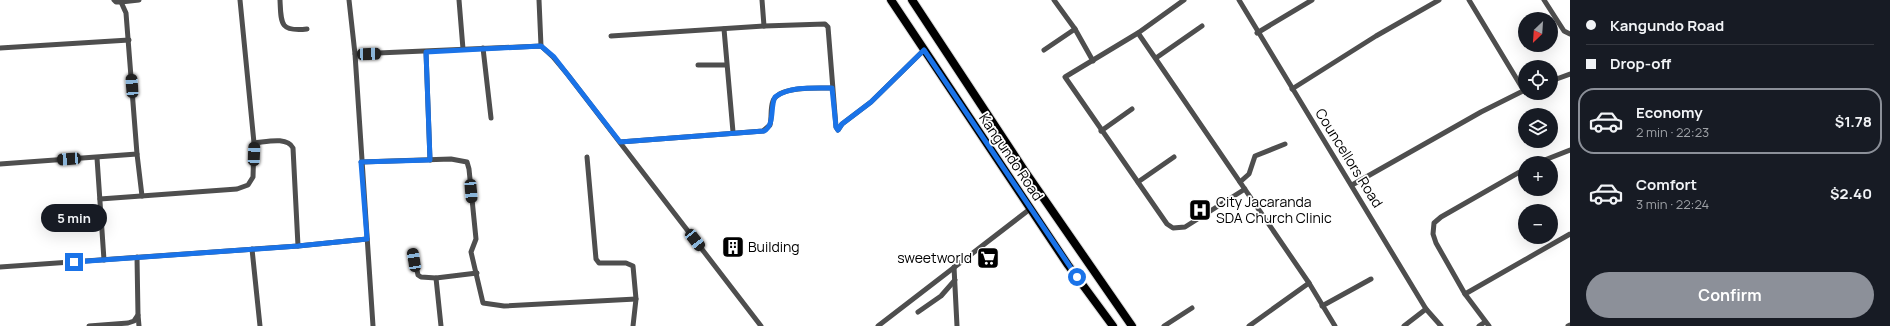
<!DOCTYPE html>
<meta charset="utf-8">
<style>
body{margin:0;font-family:Manrope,sans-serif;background:#242831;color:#f1f3f6;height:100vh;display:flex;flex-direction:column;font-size:15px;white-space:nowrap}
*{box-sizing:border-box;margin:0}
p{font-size:13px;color:#9ea1a6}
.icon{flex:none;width:22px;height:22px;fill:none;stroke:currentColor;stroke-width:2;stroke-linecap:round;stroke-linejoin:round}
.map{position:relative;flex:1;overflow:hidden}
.panel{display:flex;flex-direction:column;background:#171b24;width:320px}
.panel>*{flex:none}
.banner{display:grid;align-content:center;height:88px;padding:0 16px;background:#171b24}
.needle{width:26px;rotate:205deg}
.tools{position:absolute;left:1518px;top:12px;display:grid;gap:8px}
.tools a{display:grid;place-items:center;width:40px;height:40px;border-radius:50%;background:#171b24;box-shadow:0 4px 16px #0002;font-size:20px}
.end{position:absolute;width:18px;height:18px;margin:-9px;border:5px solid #1a73e8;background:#fff;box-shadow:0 0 0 2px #fff}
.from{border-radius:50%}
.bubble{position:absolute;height:28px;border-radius:14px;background:#171b24;box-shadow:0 4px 16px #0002;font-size:13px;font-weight:700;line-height:28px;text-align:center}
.car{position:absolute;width:12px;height:24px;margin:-12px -6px;border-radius:5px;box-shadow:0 0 3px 1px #0007;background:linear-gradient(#222 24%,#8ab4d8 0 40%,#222 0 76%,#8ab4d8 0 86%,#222 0)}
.banner b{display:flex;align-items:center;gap:14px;height:38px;font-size:15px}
.banner b+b{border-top:1px solid #363941}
.banner i{width:10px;height:10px;background:#f1f3f6}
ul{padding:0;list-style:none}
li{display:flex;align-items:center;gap:12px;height:66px;margin:0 8px 6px;padding:0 8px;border:2px solid transparent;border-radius:16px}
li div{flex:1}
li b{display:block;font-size:15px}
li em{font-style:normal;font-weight:700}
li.on{border-color:#8c9099}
li>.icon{width:36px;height:36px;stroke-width:1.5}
.action{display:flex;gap:8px;margin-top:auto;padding:8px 16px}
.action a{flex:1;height:46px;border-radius:24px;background:#8c9099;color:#fff;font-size:16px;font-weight:700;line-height:46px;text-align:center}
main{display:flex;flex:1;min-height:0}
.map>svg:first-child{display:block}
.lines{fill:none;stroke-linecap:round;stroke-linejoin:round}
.trunk-casing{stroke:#dbdbdb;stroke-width:10}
.minor{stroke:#4e4e4e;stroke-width:5}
.trunk{stroke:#000;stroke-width:8}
.route{stroke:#1a73e8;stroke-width:5}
.labels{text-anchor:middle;stroke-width:3.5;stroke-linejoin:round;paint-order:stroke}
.street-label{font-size:14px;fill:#000;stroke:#fff}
.poi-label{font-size:14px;fill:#000;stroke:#fff;text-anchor:start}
</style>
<main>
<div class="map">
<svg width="1570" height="326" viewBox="0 0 1570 326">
<rect width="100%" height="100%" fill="#fff"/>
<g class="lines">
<g class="trunk-casing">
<g id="trunk">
<polyline points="891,0 1068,265 1113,326"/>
<polyline points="912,0 1024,170 1132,326"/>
</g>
</g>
<g class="minor">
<path d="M280,0C281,24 280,32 307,29"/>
<polyline points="349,0 355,54 373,326"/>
<polyline points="459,0 463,49"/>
<polyline points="539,0 541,46"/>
<polyline points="762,0 764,26"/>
<polyline points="1054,0 1075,29 1093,61"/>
<polyline points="1239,0 1426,309 1441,326"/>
<polyline points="1469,0 1524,91"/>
<polyline points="1544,0 1564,31 1570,34"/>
<polyline points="121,2 139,0"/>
<polyline points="724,29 733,132"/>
<polyline points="1138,33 1184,0"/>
<polyline points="1257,33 1312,0"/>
<polyline points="611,36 764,26 825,24 828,27 836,127 838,130 842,124 871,102 924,50"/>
<polyline points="0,48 129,40"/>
<polyline points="483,48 491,118"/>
<polyline points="1044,50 1075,29"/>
<polyline points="426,52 430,160"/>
<polyline points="355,54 541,46 553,57 568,75 761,326"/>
<polyline points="1156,58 1202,26"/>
<polyline points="698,65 726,65"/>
<polyline points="1551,81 1570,74"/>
<polyline points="1292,89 1376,36 1439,0"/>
<polyline points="1101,131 1132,109"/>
<path d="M620,142L763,131L770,125C772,117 770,109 773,101C779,86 818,88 831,88"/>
<path d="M254,143C266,142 287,136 293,148L298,246"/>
<polyline points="137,154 142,196"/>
<polyline points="587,157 596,259 599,263 626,263 633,266 636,299 633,326"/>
<polyline points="97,158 104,260"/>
<polyline points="361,162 451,159 467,162 469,169 476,239 471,252 483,303 504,306 636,299"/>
<polyline points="1537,163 1570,150"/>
<polyline points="0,164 137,154 126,13 121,2 116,2 114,0"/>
<polyline points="1138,182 1174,157"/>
<polyline points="1240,182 1249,174 1255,156 1285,144"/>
<polyline points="1352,185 1481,112 1525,90"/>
<polyline points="1245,189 1185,227 1173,228 1167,224 1065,77 1138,33 1309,283 1335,326"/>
<polyline points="100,199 237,189 248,185 253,177 254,143 240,0"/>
<polyline points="252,249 260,326"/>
<polyline points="413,251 418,275 421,277 436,278"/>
<polyline points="0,267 298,246 367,239"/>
<polyline points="954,267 957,326"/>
<polyline points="1465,294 1436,243 1433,234 1434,223 1441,217 1525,169"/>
<polyline points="1322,306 1371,279"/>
<polyline points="918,312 941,296 955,280"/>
<polyline points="138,315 139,326"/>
<polyline points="89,326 128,323 134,321 138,315 137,257"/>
<polyline points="441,326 436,278 477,273"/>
<polyline points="878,326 1030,209"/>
<polyline points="1164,326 1192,308"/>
<polyline points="1249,326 1309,283"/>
<polyline points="1404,326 1426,309"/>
<polyline points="1479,326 1485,322"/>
<polyline points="1489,326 1465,294 1570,234"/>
<polyline points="1568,326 1570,325"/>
</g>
<use href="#trunk" class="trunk"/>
</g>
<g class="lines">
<path class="route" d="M74,262L298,246L367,239L361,162L430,160L426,52L541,46L554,57L620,142L764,131C775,125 770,107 775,97C790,86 814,88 832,88L836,127L838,130L842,124L871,102L924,50L1077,277"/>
</g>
<defs>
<g id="hospital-square" transform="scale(1.15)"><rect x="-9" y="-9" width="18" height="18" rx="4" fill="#000" stroke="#fff"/><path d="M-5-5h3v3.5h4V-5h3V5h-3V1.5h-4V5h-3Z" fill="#fff"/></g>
<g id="building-square" transform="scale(1.15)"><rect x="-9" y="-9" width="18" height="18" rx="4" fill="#000" stroke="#fff"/><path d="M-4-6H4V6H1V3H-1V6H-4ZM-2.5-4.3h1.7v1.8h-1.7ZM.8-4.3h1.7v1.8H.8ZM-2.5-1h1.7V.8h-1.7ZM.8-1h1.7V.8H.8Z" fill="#fff"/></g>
<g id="supermarket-square" transform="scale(1.15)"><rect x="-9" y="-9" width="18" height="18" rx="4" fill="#000" stroke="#fff"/><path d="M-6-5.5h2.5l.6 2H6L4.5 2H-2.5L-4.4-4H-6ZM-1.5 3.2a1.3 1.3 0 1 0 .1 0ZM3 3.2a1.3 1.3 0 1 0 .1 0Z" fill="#fff"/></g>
</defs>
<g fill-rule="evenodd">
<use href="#hospital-square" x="1200" y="210"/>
<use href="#building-square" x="733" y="247"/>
<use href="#supermarket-square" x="988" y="258"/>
</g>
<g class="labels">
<g class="street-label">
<text transform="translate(1011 157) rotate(56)" y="5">Kangundo Road</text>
<text transform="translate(1349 158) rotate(58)" y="5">Councellors Road</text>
</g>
<g class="poi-label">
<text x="1216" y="207">City Jacaranda<tspan x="1216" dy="16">SDA Church Clinic</tspan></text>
<text x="748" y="252">Building</text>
<text x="972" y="263" text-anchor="end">sweetworld</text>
</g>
</g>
</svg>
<div class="tools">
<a><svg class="needle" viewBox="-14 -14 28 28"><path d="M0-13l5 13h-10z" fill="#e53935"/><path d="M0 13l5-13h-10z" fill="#9ea1a6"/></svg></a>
<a><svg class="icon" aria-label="locate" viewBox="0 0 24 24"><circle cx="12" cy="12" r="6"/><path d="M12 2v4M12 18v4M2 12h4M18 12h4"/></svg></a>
<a><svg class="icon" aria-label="layers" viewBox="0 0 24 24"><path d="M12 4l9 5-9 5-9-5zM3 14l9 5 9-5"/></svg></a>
<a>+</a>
<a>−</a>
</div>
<i class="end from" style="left:1077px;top:277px"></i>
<i class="end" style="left:74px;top:262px"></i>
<div class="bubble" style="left:41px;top:204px;width:66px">5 min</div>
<i class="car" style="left:369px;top:54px;rotate:88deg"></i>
<i class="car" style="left:132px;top:86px;rotate:356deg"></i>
<i class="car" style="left:254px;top:154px;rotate:2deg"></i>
<i class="car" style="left:69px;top:159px;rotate:266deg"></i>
<i class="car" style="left:471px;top:191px;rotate:175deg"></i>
<i class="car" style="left:695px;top:240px;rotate:142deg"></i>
<i class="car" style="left:414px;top:260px;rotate:351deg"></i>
</div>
<section class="panel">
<div class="banner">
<b><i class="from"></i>Kangundo Road</b>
<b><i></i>Drop-off</b>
</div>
<ul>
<li class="on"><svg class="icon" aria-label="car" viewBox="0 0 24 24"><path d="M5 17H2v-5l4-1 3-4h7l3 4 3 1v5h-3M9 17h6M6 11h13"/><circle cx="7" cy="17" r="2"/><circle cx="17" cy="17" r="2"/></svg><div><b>Economy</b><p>2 min · 22:23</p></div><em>$1.78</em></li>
<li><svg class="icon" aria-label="car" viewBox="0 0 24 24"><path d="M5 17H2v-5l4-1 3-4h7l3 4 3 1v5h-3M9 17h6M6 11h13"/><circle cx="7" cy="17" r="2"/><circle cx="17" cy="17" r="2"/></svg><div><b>Comfort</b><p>3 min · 22:24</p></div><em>$2.40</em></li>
</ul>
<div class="action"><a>Confirm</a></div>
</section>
</main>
